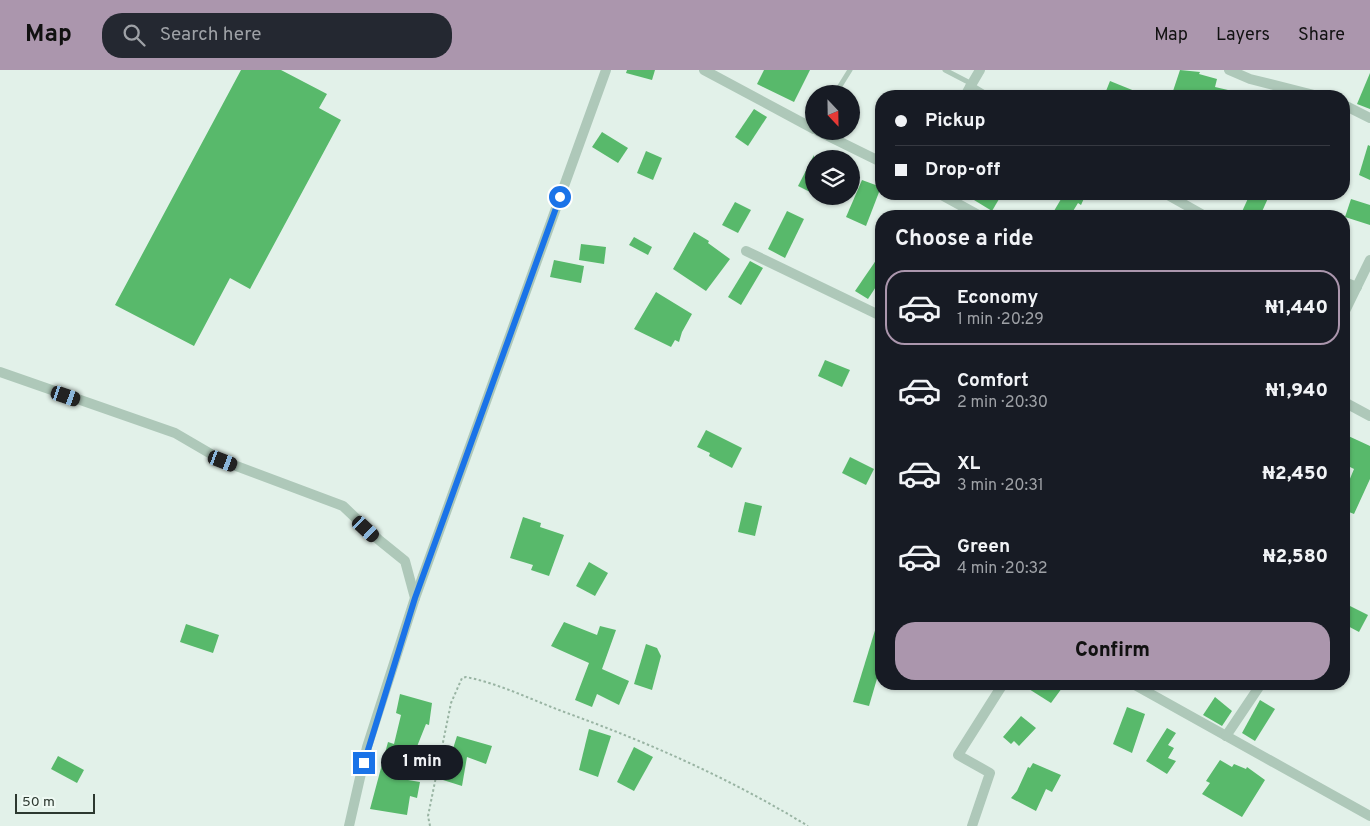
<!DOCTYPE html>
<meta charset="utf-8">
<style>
body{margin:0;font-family:Overpass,sans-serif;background:#242831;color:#f1f3f6;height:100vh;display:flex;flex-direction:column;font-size:19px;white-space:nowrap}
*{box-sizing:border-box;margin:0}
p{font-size:16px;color:#9ea1a6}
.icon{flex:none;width:28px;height:28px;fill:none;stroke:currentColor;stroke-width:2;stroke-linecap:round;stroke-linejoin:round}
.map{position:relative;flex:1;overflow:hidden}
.details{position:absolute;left:875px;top:140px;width:475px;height:480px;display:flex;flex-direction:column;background:#171b24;border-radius:20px;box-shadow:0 1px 4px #0004}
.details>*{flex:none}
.banner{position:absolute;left:875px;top:20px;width:475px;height:110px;border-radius:20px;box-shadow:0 1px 4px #0004;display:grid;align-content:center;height:110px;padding:0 20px;background:#171b24}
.needle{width:32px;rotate:158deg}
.controls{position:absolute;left:805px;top:15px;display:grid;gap:10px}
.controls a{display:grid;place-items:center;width:55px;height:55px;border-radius:50%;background:#171b24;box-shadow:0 1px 4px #0004;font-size:25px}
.scale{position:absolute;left:15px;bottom:12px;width:80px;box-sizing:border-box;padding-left:5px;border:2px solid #2c382f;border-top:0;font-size:14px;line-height:18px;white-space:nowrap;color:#2c382f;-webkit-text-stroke:4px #eef9f3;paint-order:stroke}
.end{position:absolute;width:22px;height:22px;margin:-11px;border:6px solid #1a73e8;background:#fff;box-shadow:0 0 0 2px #fff}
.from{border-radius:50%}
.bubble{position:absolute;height:35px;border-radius:18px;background:#171b24;box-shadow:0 1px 4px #0004;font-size:16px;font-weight:800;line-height:35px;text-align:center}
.car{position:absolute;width:15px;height:30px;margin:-15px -8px;border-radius:6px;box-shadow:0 0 4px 1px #0007;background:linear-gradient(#222 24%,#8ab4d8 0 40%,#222 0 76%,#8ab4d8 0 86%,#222 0)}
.banner b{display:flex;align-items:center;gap:18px;height:48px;font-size:19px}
.banner b+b{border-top:1px solid #363941}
.banner i{width:12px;height:12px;background:#f1f3f6}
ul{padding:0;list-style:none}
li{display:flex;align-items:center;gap:15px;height:75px;margin:0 10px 8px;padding:0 10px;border:2px solid transparent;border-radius:20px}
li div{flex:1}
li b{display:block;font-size:19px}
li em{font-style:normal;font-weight:800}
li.selected{border-color:#ab96ad}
li>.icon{width:45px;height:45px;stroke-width:1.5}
h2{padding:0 20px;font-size:22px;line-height:60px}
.button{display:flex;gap:10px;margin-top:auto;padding:10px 20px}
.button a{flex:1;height:58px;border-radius:20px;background:#ab96ad;color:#111;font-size:20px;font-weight:800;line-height:58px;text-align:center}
header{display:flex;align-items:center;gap:30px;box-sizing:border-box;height:70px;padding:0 25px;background:#ab96ad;color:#111}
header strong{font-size:24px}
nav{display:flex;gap:28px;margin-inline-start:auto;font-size:18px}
.search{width:350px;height:45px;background:#242831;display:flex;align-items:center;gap:12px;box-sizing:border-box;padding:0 18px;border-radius:20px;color:#9ea1a6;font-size:19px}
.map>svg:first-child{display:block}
.building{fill:#58b96b}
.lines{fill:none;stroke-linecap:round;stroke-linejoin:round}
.path{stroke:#99b4a3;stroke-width:2;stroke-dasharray:2.5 2.5;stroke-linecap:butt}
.service{stroke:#aec8b9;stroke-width:5}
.minor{stroke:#aec8b9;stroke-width:10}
.route{stroke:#1a73e8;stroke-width:6}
</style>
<header>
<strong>Map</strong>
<div class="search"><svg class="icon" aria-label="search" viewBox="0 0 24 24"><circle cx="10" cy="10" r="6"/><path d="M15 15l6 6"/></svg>Search here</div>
<nav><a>Map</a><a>Layers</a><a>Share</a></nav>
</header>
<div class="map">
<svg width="1370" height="756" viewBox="0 0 1370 756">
<rect width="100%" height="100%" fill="#e2f1e9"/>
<g class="building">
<polygon points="241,0 281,0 327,24 319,38 341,50 250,219 230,208 194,276 115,235"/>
<polygon points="627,0 655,0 652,10 626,3"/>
<polygon points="764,0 810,0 794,32 757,14"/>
<polygon points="1180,0 1200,2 1199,4 1217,9 1215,17 1241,23 1240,26 1211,26 1193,21 1192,26 1188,26 1173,21"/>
<polygon points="1370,3 1370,39 1357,34"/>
<polygon points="1110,11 1147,26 1104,26"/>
<polygon points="754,39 767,47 748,76 735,67"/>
<polygon points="602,62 628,78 618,93 592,77"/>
<polygon points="1368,75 1370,76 1370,110 1359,105"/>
<polygon points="646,81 662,88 653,110 637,103"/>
<polygon points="814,85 814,124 798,116"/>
<polygon points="862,110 881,117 866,156 846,147"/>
<polygon points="977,124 1002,124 992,141 974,130"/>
<polygon points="1064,124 1086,124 1081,135 1078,133 1070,146 1051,146"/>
<polygon points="1250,124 1263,124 1269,126 1260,146 1240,146"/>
<polygon points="1351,129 1370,135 1370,155 1345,147"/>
<polygon points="735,132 751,140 738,163 722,155"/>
<polygon points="787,141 804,149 785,188 768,179"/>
<polygon points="694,162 709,171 708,173 730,189 706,221 673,199"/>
<polygon points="634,167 652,177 648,185 629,175"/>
<polygon points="581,174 606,177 604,194 579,190"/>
<polygon points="881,183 881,209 868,229 855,221"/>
<polygon points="554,190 584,196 581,213 550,207"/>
<polygon points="750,191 763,198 741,235 728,227"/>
<polygon points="656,222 692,244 682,262 679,272 675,270 671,277 634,259"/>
<polygon points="825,290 850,300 842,317 818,306"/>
<polygon points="706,360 742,378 732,398 709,386 710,383 697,377"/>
<polygon points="1344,364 1370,376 1370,409 1354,444 1344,440 1344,423 1354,399 1344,394"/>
<polygon points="850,387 874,399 866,415 842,403"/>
<polygon points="745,432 762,436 755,466 738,462"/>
<polygon points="523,447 541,453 540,457 564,465 549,506 531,500 533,495 510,488"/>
<polygon points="589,492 608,503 595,526 576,516"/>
<polygon points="1344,533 1368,545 1359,562 1344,554"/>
<polygon points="880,544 881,595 869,636 853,632"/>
<polygon points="564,552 597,565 600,556 616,560 602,599 629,611 619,635 597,624 592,637 575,630 589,593 551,576"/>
<polygon points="186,554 219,565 213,583 180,572"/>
<polygon points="646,574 657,578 661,586 652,620 634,614"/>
<polygon points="1021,614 1065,614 1051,633"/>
<polygon points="400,624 432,633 429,655 426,654 416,679 408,710 420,712 417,728 410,726 407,745 370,739 388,672 394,674 401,645 396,643"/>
<polygon points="1215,627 1232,641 1222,656 1203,645"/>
<polygon points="1260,630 1275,639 1255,671 1242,663"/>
<polygon points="1127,637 1145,644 1132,683 1113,674"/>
<polygon points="1021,646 1036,658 1019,676 1014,671 1011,674 1003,667"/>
<polygon points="1167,658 1176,663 1168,675 1174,678 1168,688 1176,691 1167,704 1146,691"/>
<polygon points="589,659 611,666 598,707 579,700"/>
<polygon points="457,666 492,676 486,694 467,687 462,716 443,710"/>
<polygon points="634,677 653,687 634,721 617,712"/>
<polygon points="58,686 84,700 77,713 51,699"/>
<polygon points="1220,690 1232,697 1234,694 1246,699 1247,697 1265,710 1242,747 1202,724 1210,713 1206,711"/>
<polygon points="1033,693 1061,705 1052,722 1046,719 1036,741 1011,728 1017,721 1028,697 1030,698"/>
</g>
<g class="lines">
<path class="path" d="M430,756L428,746L451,633L462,608L466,607C501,614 534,631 567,643C652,674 731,709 808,756"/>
<g class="service">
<polyline points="945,0 972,14"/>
<polyline points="835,24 850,0"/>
</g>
<g class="minor">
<polyline points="704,0 814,59"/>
<polyline points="1229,0 1250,9 1318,26"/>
<polyline points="970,17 980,0"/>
<polyline points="965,26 970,17 985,26"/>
<polyline points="1344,35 1370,48"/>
<polyline points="818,61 881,92"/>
<polyline points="940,124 980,146"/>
<polyline points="1166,124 1205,146"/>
<polyline points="746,181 881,246"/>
<polyline points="1344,212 1357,217"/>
<polyline points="1344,243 1370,190"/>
<polyline points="0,302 175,363 223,391 343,436 379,470 405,491 415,528 367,677 349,756"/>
<polyline points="1344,332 1370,346"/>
<polyline points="415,528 606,0"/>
<polyline points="1133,614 1370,746"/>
<polyline points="1226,666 1261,614"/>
<polyline points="972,756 990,703 958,685 1003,614"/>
</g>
</g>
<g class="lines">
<polyline class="route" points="364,693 415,528 560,127"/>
</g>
</svg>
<div class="controls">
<a><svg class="needle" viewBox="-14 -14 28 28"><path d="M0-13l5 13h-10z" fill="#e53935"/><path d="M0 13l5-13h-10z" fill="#9ea1a6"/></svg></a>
<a><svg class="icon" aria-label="layers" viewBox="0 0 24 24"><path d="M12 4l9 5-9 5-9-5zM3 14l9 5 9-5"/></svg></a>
</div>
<div class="scale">50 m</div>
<i class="end from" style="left:560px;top:127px"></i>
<i class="end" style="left:364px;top:693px"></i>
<div class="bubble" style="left:381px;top:675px;width:82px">1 min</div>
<i class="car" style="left:66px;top:326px;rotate:109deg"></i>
<i class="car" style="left:223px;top:391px;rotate:111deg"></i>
<i class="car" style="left:366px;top:459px;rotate:133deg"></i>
<div class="banner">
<b><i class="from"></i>Pickup</b>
<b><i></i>Drop-off</b>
</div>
<section class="details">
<h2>Choose a ride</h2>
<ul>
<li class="selected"><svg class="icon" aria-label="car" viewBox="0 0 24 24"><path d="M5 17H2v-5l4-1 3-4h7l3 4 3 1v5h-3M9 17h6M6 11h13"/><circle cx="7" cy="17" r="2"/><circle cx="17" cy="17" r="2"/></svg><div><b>Economy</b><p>1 min · 20:29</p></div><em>₦1,440</em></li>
<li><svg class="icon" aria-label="car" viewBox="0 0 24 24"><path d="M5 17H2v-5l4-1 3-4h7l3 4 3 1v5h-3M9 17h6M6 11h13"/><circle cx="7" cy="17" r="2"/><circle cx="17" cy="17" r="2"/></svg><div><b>Comfort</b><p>2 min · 20:30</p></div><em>₦1,940</em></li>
<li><svg class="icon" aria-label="car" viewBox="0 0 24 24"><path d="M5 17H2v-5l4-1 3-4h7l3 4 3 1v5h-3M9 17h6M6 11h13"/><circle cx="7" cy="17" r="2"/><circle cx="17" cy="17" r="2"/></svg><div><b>XL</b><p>3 min · 20:31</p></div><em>₦2,450</em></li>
<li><svg class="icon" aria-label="car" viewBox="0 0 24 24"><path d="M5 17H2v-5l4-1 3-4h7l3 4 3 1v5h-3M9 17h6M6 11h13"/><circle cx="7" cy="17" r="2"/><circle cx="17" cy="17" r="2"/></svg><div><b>Green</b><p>4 min · 20:32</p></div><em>₦2,580</em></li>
</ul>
<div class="button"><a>Confirm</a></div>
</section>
</div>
